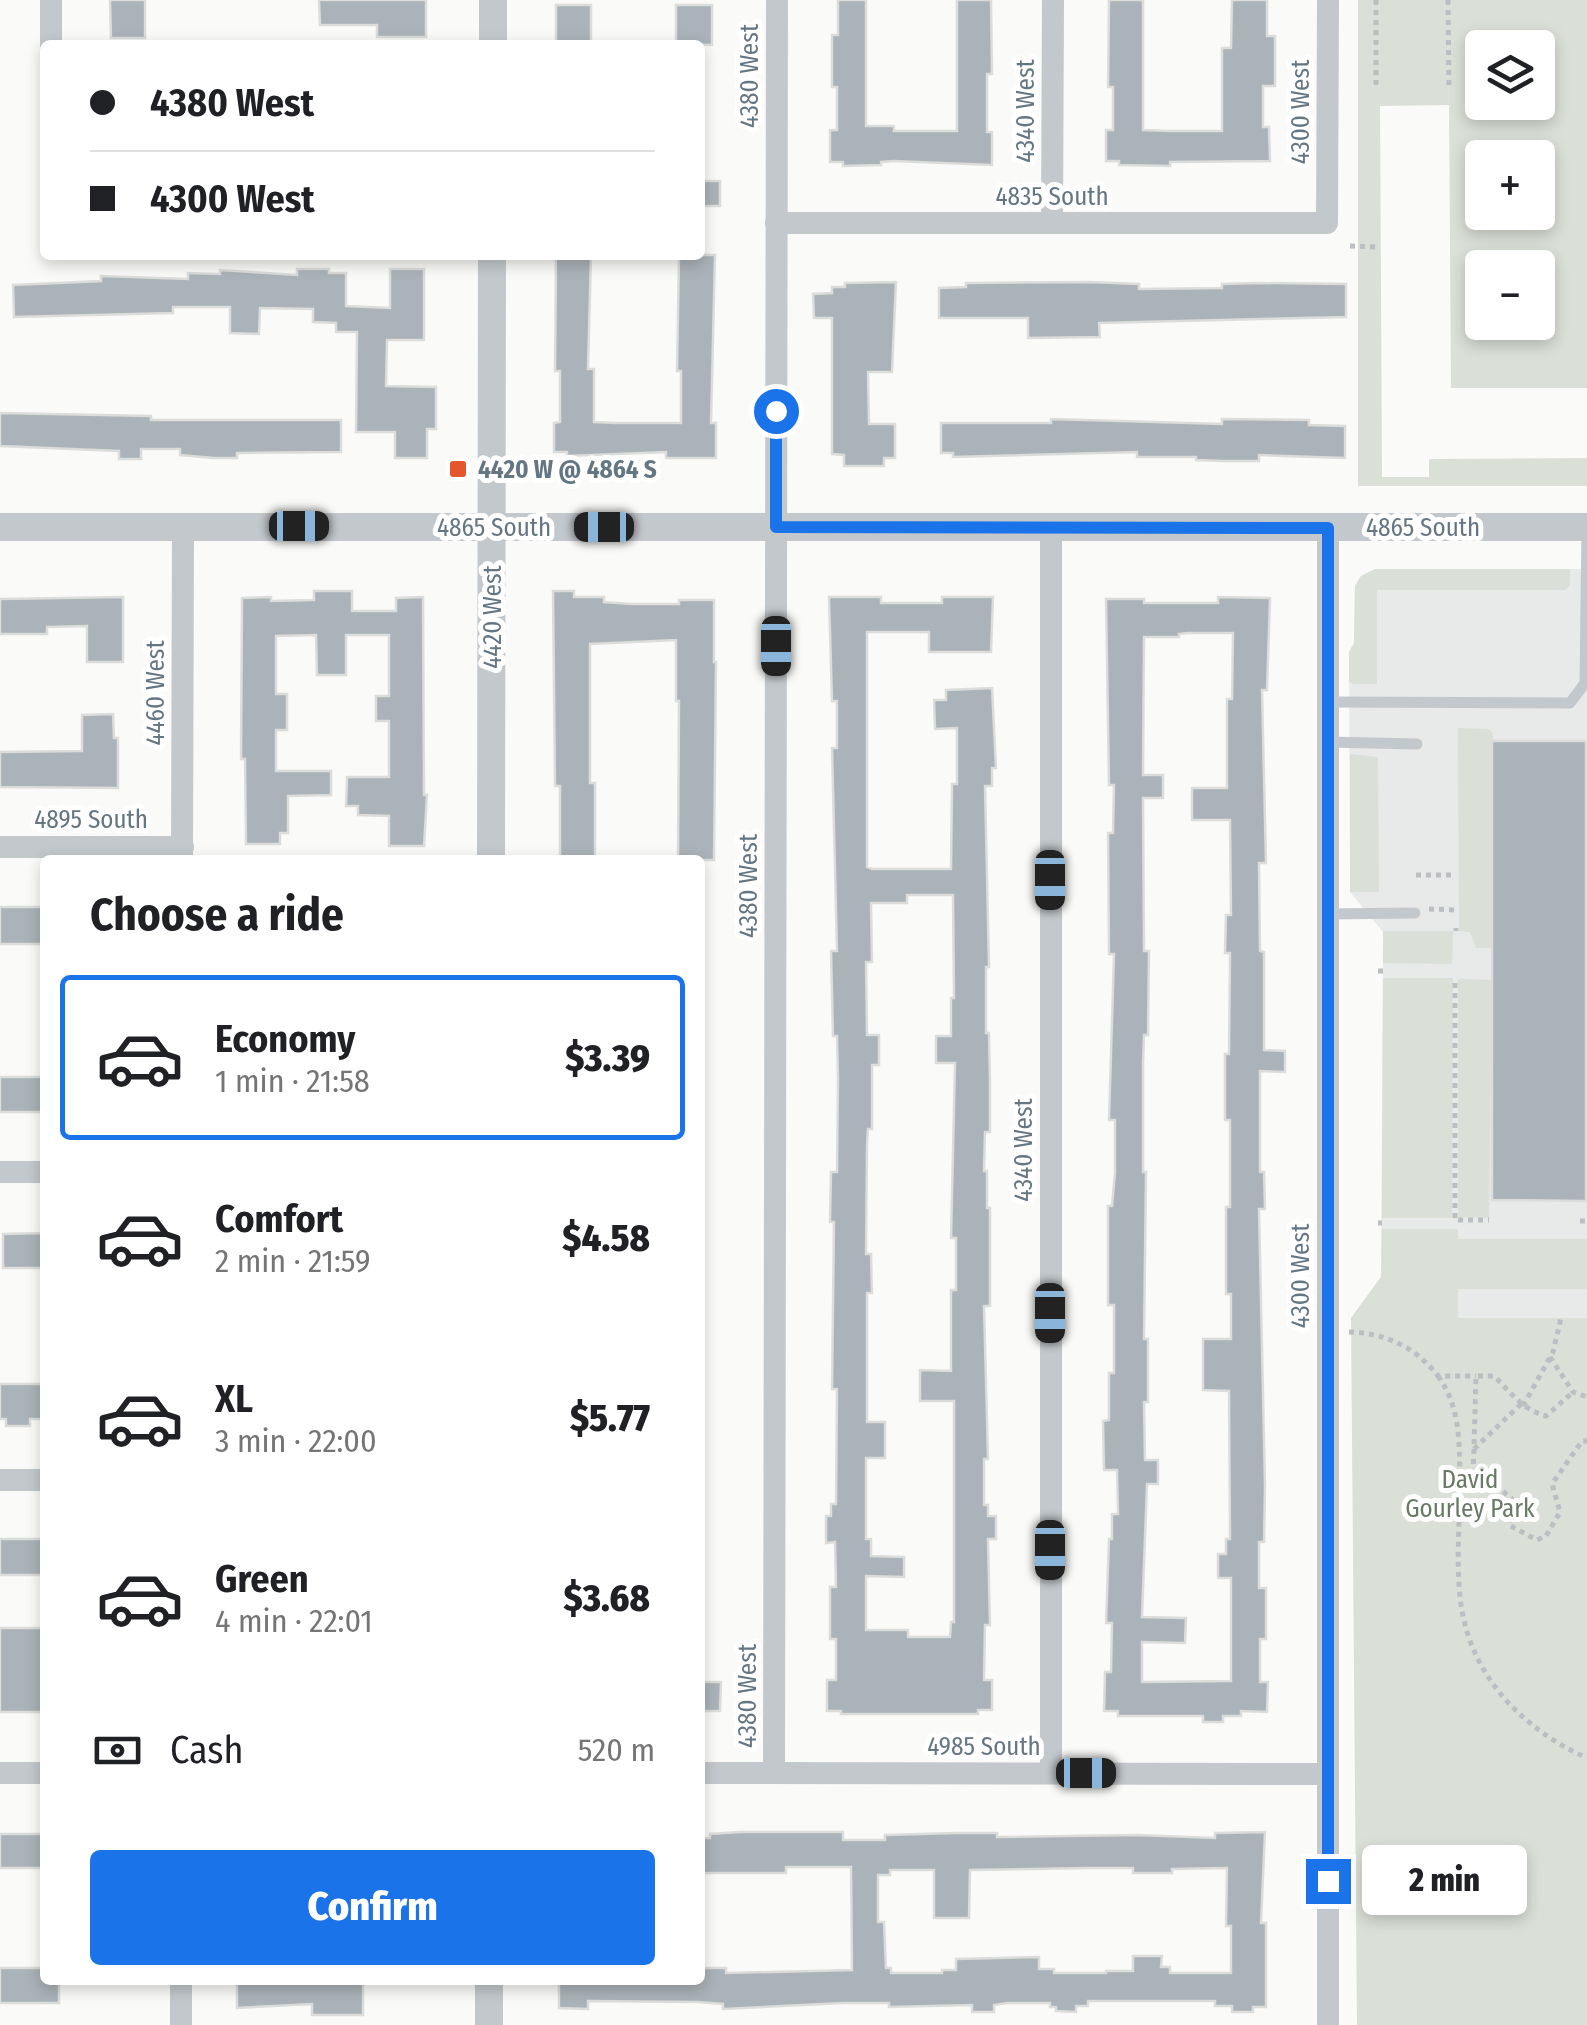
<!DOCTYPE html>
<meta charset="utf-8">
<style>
body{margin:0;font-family:"Fira Sans Condensed",sans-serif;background:#f6f6f6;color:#202124;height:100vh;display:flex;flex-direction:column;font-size:38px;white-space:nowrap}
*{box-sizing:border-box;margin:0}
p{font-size:32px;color:#757577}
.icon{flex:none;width:55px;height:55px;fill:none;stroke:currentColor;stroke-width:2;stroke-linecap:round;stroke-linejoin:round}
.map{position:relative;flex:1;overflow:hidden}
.details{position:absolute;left:40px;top:855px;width:665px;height:1130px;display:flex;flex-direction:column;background:#fff;border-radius:10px;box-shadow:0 5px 15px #0003}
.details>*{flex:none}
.banner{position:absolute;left:40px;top:40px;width:665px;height:220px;border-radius:10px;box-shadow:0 5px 15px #0003;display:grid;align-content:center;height:220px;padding:0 50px;background:#fff}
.controls{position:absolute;left:1465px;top:30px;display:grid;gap:20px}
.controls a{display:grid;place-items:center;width:90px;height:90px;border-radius:10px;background:#fff;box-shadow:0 5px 15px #0003;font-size:50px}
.end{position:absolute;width:45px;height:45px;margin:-22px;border:12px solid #1a73e8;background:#fff;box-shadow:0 0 0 5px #fff}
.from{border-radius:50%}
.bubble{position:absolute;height:70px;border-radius:10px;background:#fff;box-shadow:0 5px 15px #0003;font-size:32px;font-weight:800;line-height:70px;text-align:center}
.car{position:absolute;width:30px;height:60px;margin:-30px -15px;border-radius:12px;box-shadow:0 0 8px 2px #0007;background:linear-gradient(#222 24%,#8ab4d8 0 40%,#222 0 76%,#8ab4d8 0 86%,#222 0)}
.banner b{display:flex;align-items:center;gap:35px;height:95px;font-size:38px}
.banner b+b{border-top:2px solid #e0e0e0}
.banner i{width:25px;height:25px;background:#202124}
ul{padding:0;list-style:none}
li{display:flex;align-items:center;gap:30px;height:165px;margin:0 20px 15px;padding:0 30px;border:5px solid transparent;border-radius:10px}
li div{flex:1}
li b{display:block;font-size:38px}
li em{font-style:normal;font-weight:800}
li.current{border-color:#1a73e8}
li>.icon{width:90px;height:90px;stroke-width:1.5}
h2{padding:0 50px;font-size:45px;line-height:120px}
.pay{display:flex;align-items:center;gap:25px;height:110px;padding:0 50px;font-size:38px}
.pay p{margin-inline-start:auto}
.button{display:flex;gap:20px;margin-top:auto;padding:20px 50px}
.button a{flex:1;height:115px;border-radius:10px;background:#1a73e8;color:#fff;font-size:40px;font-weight:800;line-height:115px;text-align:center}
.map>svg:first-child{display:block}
.built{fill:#e8e9e9}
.green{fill:#dadfd7;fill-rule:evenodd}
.building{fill:#aab3b9;stroke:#dcdcda;stroke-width:2.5;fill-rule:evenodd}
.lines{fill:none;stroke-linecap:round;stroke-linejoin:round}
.path{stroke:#bbbfc2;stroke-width:5;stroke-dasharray:5 5;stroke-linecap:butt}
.service{stroke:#c3c8cc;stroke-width:11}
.minor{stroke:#c3c8cc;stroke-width:22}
.tertiary{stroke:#c3c8cc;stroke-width:28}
.route{stroke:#1a73e8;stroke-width:12}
.poi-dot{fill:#e4572e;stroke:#fff;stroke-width:4}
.labels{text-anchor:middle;stroke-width:10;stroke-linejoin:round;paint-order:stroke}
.street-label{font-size:25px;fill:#657683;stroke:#fff}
.poi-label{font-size:25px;font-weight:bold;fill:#657683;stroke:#fff;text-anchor:start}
.park-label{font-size:25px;fill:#687a64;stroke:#fff}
</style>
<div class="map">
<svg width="1587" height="2025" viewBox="0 0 1587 2025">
<rect width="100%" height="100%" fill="#fafaf8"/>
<polygon class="built" points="1375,569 1587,569 1587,1318 1351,1318 1381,1277 1383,932 1350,892 1349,652 1354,643 1355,586 1361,576"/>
<g class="green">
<path d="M1358,0H1587V388H1451L1449,105L1380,106L1382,477H1429V459L1587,458V486H1358ZM1482,48H1538V102H1482ZM1482,158H1538V212H1482ZM1482,268H1538V322H1482Z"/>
<polygon points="1375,569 1570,569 1570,585 1565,590 1377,590 1377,684 1353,684 1349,681 1349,652 1354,643 1355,586 1361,576"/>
<polygon points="1458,728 1489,729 1493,734 1492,948 1476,948 1470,932 1459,931"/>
<polygon points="1350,754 1378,757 1379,892 1350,892"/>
<polygon points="1383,931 1453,931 1452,964 1383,963"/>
<polygon points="1383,978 1453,978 1452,1218 1382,1218"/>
<polygon points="1458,979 1492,980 1489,1218 1458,1217"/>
<polygon points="1382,1229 1458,1229 1458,1239 1587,1239 1587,1289 1458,1289 1458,1318 1587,1318 1587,2025 1357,2025 1351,1318 1381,1277"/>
</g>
<g class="building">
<polygon points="110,0 145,0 145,38 111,38"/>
<polygon points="319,0 426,0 426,37 377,37 377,25 320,25"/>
<polygon points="838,0 866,0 866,126 894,126 894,131 957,131 957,0 991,0 992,74 987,74 987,132 992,132 992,165 894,161 881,162 881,165 843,166 843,162 830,162 830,130 837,130 837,87 832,87 832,35 838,35"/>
<polygon points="1109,0 1143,0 1143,130 1170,131 1222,131 1222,48 1231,48 1232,0 1267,0 1267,36 1275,36 1275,86 1263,86 1263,127 1269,127 1270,161 1170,162 1170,166 1119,165 1119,161 1106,161 1106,130 1113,130 1113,87 1108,87"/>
<rect x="556" y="5" width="35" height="40"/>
<polygon points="676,5 712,5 712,45 676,44"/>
<rect x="700" y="181" width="20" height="25"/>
<polygon points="556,255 591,255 588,369 594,369 594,422 616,423 681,423 681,371 677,371 679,255 715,255 711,423 716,423 716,458 666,458 666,452 567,456 567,452 554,452 554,423 560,422 560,371 555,371"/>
<polygon points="297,269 329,269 329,273 346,273 346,306 390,308 390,269 424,269 424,340 387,340 386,386 436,387 436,429 427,429 427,458 395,458 395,432 356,432 357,332 336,332 336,323 313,322 313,309 260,308 259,334 230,333 230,307 173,307 173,313 14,317 13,285 101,281 101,276 188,279 188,273 220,274 220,270 297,275"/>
<polygon points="896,282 892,372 868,372 869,424 895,424 895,458 884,458 884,466 844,466 844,455 832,454 832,318 814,318 813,294 832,293 832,287 845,287 845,283"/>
<polygon points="1089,282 1139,284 1139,289 1222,288 1222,284 1260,283 1346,284 1346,317 1099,323 1100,337 1028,338 1028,318 939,318 939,288 966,287 966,283"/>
<polygon points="0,413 151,416 151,420 341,420 341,452 237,453 237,458 213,458 180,455 180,449 141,449 141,459 119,459 119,451 0,446"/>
<polygon points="1051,419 1222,424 1222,419 1309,420 1309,425 1345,426 1345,458 1259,455 1259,461 1223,461 1196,460 1196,457 1137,457 1137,452 953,457 953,453 941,453 941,423 1051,423"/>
<polygon points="314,591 352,591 352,611 396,611 396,598 423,597 424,795 427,795 424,846 389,846 389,816 358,815 358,806 346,806 347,777 389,777 389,721 376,721 376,696 389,696 389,635 346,635 346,675 317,675 316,635 276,636 276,694 287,694 287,730 276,730 276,771 331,771 331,795 288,796 288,833 280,833 280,844 246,844 245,759 241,759 242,598 271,597 271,601 314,600"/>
<polygon points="553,591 574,591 574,597 604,597 604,602 632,604 679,604 679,600 714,600 714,662 716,662 714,860 678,860 679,701 676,701 676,640 590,644 590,783 595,783 595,860 560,860 560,786 555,786"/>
<polygon points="123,597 123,662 87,662 87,626 47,627 47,634 0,634 0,599"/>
<path d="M829,597H881V603H942V597H993L991,652H929V632H867V867L872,869H951L952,784H957V728L935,729L934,700H946V690L992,688L996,768H992V786H985L989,967H986V1033H989L990,1082V1132H985L984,1171H987V1208H990V1306H984L988,1459H984V1505H988V1516H996V1539H988L990,1625H985L984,1680H992V1710H978V1714H841V1711H827V1680H836V1639H830V1587H836L835,1542L826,1543V1516H831V1504H836L837,1389H832L834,1222H830L831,1172H837L838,1079L837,1036H833L831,951H837L832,748H837V701H832ZM907,895H953L954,998H951V1036H936V1063H955L951,1238H956V1290H951V1371L920,1370V1401H954V1622H951L950,1637H908V1630H866V1576L904,1577V1557L871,1556V1539H866V1458H885V1422H867V1293H872L871,1254H866L867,1145L868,1129H872V1065H879V1035H867L866,962H872L871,903H907Z"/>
<path d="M1218,597L1270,598L1267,690H1262L1266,863H1259L1260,951L1264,952V1050L1285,1051V1072L1260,1071V1172H1264L1265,1209H1259L1265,1486L1264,1542H1259V1588H1266V1639H1260V1682H1268L1267,1712L1241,1711V1716H1223V1722H1203V1716H1118V1711H1104L1105,1672H1111L1112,1623H1106L1109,1539H1112V1514H1118L1117,1470H1104L1103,1421L1109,1420V1373H1114V1305H1108V1206H1112L1115,1172V1120H1109L1114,954H1109L1108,833H1113L1114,785H1109L1106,599H1144V603H1218ZM1187,633H1233L1232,699H1227V788H1192V820H1230L1231,915H1226L1225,953H1230L1229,1054H1225V1120H1230V1207H1226V1294H1231V1339H1203V1390L1229,1391L1230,1539H1226V1554H1218V1578H1231V1681L1142,1682V1642L1185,1643L1186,1618L1142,1617L1147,1484H1158V1460H1145L1144,1402H1148V1339H1144L1146,1172H1143V1063L1144,1035H1148L1149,951H1144L1143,798H1163V775H1143L1144,637H1179V634Z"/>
<polygon points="113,714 114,738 118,738 118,788 0,787 0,752 82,751 82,715"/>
<polygon points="1492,741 1586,741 1586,1201 1492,1200"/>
<rect x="0" y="907" width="45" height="37"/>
<rect x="0" y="1077" width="45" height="35"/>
<polygon points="45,1233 45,1268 3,1268 3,1234"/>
<polygon points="0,1384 45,1384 45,1419 30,1419 30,1426 6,1426 6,1419 0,1419"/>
<rect x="0" y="1539" width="45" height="36"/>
<rect x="0" y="1628" width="45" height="84"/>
<polygon points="700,1682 721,1682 720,1711 700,1711"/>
<path d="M740,1832H843V1840H885V1835L956,1833H997V1837L1137,1835L1215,1838V1833L1265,1832L1261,1923H1266V2007H1253V2012H1232V2006H1215V2001H1088V2006H1076V2012L1056,2011V2007H1050V2003H1007L994,2005V2012H972V2005L889,2007V2003H843L723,2009V2004L698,2002L588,2001V2009L559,2008V1980H700V1968H726V1973L852,1970L851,1867H786V1873H700V1838H710V1834ZM1089,1868H1133V1873H1172V1869L1227,1868L1226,1926H1231V1973H1170V1967H1161L1162,1956H1133V1971H1106V1973H1054V1969H1039V1957L956,1959V1970H942V1973H891V1968H886L884,1922H878V1875H890V1870H934V1918H969L970,1870Z"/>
<rect x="0" y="1834" width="45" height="34"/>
<polygon points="0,1968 45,1968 45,1980 59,1980 59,2003 0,2003"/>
<polygon points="237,1980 363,1980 363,2015 312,2015 312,2004 237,2008"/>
</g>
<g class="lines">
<g class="path">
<polyline points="1376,0 1376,88"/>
<polyline points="1448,0 1449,89"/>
<polyline points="1350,246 1376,247"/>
<polyline points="1416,875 1455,875"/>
<polyline points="1429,909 1456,910"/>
<polyline points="1456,928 1456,931"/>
<polyline points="1378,971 1383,971"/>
<polyline points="1455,1218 1455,978"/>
<polyline points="1458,1220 1489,1220"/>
<polyline points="1580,1221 1587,1221"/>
<polyline points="1378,1223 1382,1223"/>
<path d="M1349,1332C1386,1333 1415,1347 1438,1376H1476"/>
<polyline points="1550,1357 1573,1392 1587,1397"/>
<path d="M1438,1376C1461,1409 1459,1441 1460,1480C1460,1518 1456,1558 1460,1596C1467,1672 1520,1728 1587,1758"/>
<path d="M1521,1404L1474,1449L1476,1376H1494C1511,1393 1523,1410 1546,1416L1573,1392"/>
<polyline points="1523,1406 1553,1352 1561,1318"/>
<polyline points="1474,1449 1473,1473 1486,1477 1512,1499 1509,1525 1537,1540 1546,1536 1560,1512 1552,1484 1582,1441 1587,1441"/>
</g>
<g class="service">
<polyline points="1328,702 1570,703 1585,683 1587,529"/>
<polyline points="1328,742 1417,744"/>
<polyline points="1328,914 1415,913"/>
</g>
<g class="minor">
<polyline points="51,45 51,0"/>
<polyline points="776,223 1327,223 1328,0"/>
<polyline points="1052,223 1053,0"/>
<polyline points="1051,527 1051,1773"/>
<polyline points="1328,527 1328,2025"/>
<polyline points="0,847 183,847"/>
<polyline points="182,860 183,527"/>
<polyline points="0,1172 45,1172"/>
<polyline points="0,1480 45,1480"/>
<polyline points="0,1773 45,1773"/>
<polyline points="700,1773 1328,1774"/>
<polyline points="774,1773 777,0"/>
<polyline points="181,2025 181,1980"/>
</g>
<g class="tertiary">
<polyline points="493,45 493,0"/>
<polyline points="0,527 1587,527"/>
<polyline points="491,860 492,255"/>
<polyline points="489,2025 489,1980"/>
</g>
</g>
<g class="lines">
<polyline class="route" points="776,411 776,527 1328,528 1328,1881"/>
</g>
<rect class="poi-dot" x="448" y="459" width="20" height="20" rx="5"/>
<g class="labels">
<g class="street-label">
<text transform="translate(749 76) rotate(-90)" y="9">4380 West</text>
<text transform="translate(1025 111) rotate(-90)" y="9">4340 West</text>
<text transform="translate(1300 112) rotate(-90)" y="9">4300 West</text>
<text x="1052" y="205">4835 South</text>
<text x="494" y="536">4865 South</text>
<text x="1423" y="536">4865 South</text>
<text transform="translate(492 617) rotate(-90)" y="9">4420 West</text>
<text transform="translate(155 693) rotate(-90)" y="9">4460 West</text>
<text x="91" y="828">4895 South</text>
<text transform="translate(748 886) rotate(-90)" y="9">4380 West</text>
<text transform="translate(1023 1150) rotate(-90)" y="9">4340 West</text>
<text transform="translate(1300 1276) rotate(-90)" y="9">4300 West</text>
<text transform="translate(747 1696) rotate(-90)" y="9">4380 West</text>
<text x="984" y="1755">4985 South</text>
</g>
<g class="poi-label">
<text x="478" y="478">4420 W @ 4864 S</text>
</g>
<g class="park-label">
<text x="1470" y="1488">David<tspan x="1470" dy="29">Gourley Park</tspan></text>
</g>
</g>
</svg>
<div class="controls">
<a><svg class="icon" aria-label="layers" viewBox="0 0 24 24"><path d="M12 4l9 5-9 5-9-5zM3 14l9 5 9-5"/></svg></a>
<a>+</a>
<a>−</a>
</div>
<i class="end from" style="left:776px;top:411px"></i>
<i class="end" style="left:1328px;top:1881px"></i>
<div class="bubble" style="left:1362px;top:1845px;width:165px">2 min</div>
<i class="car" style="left:299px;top:526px;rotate:90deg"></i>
<i class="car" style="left:604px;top:527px;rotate:270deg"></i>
<i class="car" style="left:776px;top:646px;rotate:180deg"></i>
<i class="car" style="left:1050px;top:880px;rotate:180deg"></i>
<i class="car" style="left:1050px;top:1313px;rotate:180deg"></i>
<i class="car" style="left:1050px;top:1550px;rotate:180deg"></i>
<i class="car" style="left:1086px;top:1773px;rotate:90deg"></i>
<div class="banner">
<b><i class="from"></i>4380 West</b>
<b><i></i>4300 West</b>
</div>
<section class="details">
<h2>Choose a ride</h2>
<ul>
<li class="current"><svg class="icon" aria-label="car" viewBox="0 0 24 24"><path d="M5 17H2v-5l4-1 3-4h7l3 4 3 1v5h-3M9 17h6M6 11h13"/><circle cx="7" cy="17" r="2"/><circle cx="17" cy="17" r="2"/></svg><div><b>Economy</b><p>1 min · 21:58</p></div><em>$3.39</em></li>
<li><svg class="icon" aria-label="car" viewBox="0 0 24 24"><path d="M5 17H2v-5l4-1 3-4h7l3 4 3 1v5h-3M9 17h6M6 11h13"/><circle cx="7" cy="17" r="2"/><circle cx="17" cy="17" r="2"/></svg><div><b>Comfort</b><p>2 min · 21:59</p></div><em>$4.58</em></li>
<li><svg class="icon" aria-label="car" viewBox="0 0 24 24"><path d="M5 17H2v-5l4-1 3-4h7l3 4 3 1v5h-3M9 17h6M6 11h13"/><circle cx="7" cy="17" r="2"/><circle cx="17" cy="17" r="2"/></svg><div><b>XL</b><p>3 min · 22:00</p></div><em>$5.77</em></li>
<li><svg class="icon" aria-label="car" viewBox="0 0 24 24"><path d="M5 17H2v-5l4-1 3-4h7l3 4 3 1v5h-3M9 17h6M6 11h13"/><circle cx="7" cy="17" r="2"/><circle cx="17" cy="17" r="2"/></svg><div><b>Green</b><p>4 min · 22:01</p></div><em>$3.68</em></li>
</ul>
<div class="pay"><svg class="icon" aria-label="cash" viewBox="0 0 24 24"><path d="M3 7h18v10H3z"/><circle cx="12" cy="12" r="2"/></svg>Cash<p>520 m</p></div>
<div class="button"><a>Confirm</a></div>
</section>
</div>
